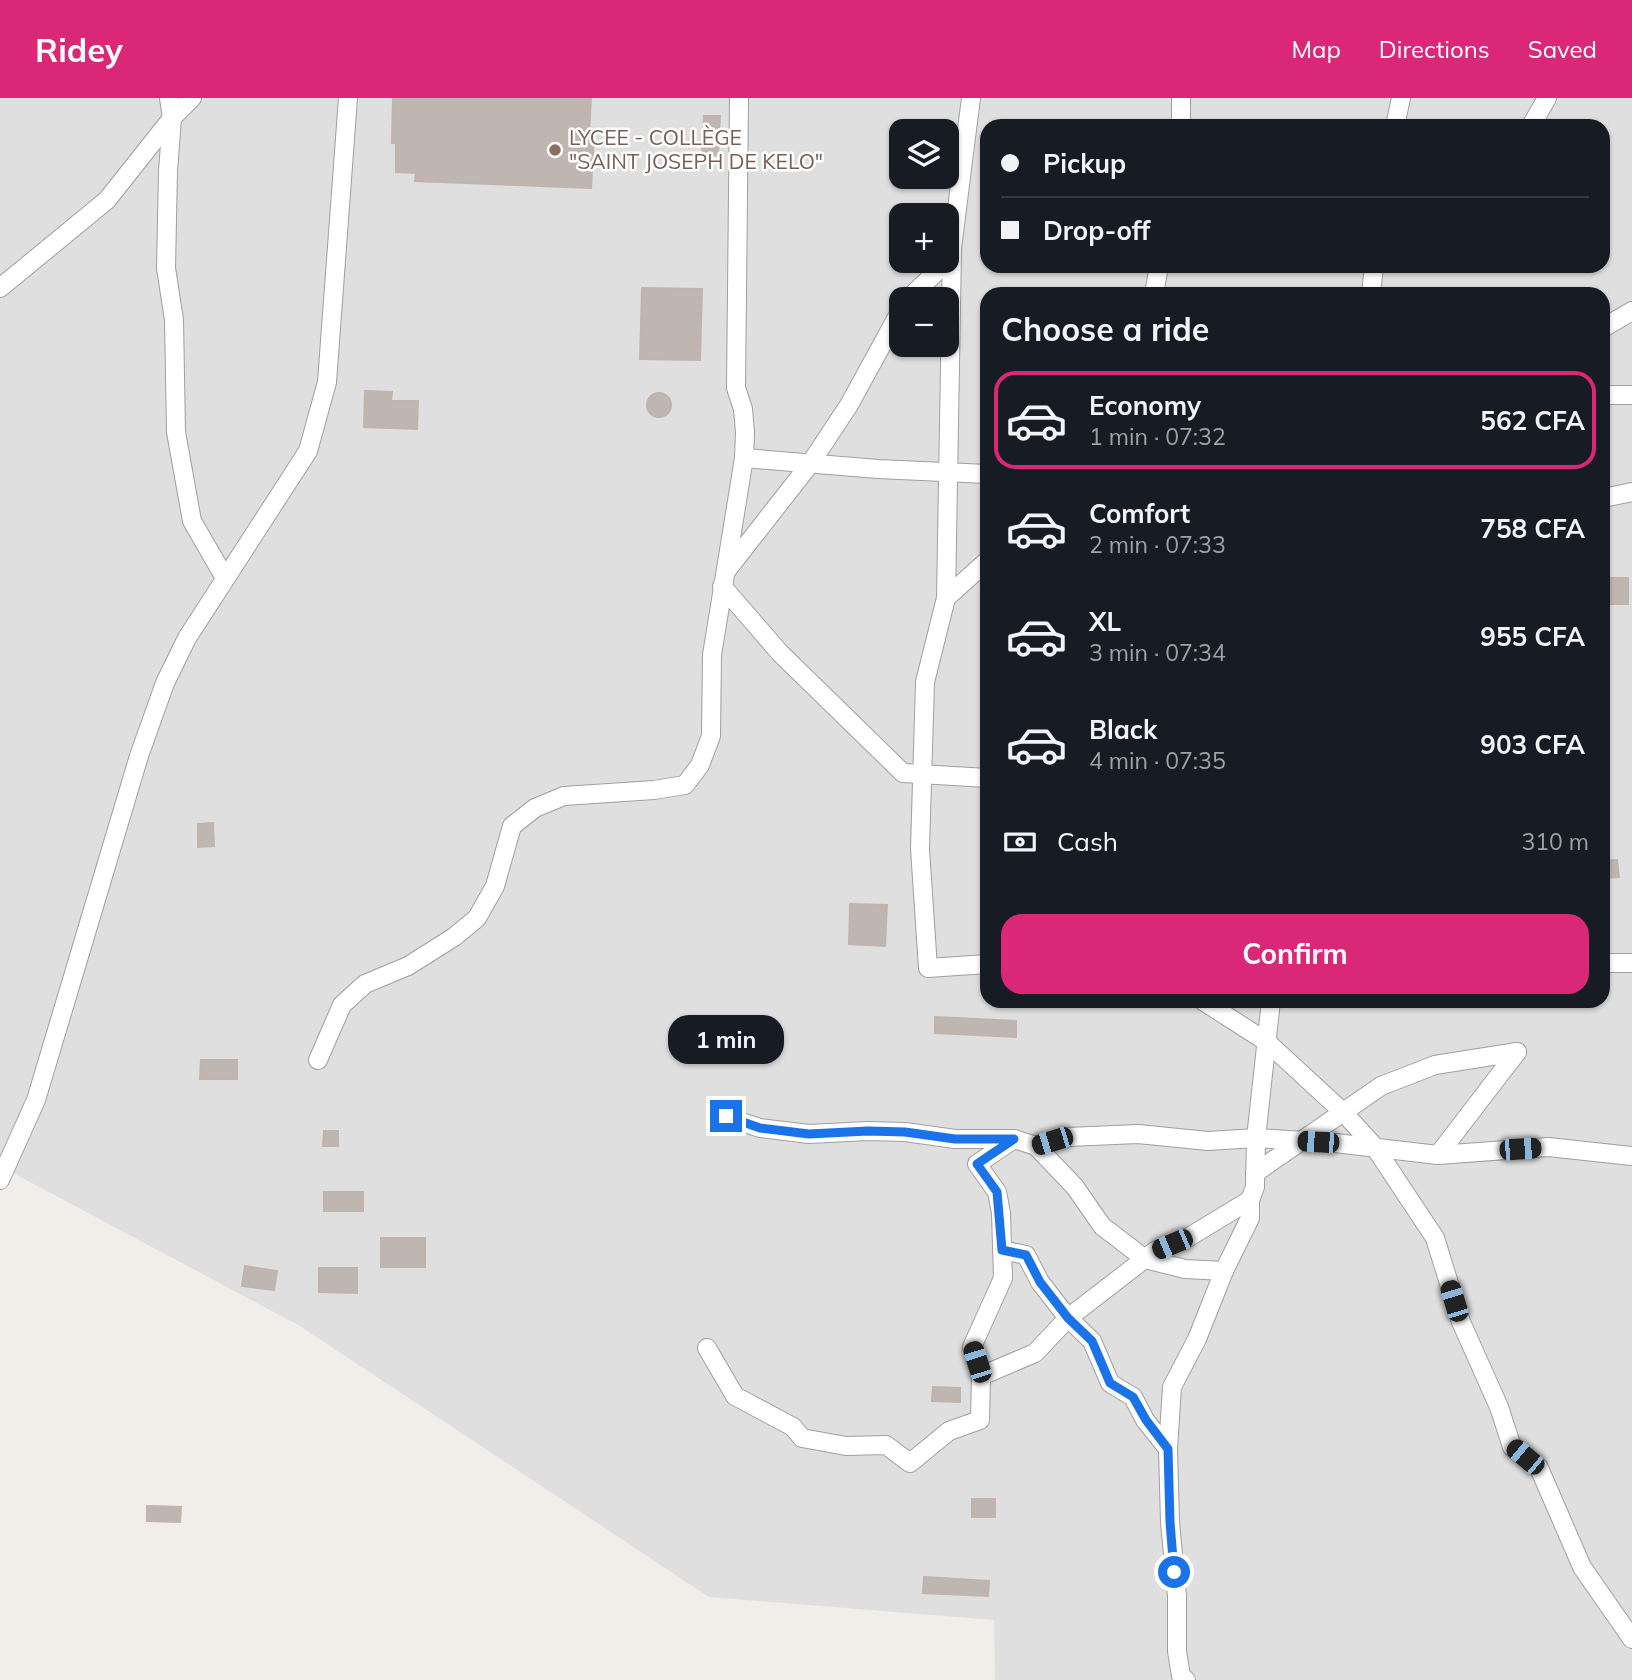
<!DOCTYPE html>
<meta charset="utf-8">
<style>
body{margin:0;font-family:Mulish,sans-serif;background:#242831;color:#f1f3f6;height:100vh;display:flex;flex-direction:column;font-size:26px;white-space:nowrap}
*{box-sizing:border-box;margin:0}
p{font-size:23px;color:#9ea1a6}
.icon{flex:none;width:38px;height:38px;fill:none;stroke:currentColor;stroke-width:2;stroke-linecap:round;stroke-linejoin:round}
.map{position:relative;flex:1;overflow:hidden}
.sheet{position:absolute;left:980px;top:189px;width:630px;height:721px;display:flex;flex-direction:column;background:#171b24;border-radius:21px;box-shadow:0 2px 5px #0004}
.sheet>*{flex:none}
.banner{position:absolute;left:980px;top:21px;width:630px;height:154px;border-radius:21px;box-shadow:0 2px 5px #0004;display:grid;align-content:center;height:154px;padding:0 21px;background:#171b24}
.fabs{position:absolute;left:889px;top:21px;display:grid;gap:14px}
.fabs a{display:grid;place-items:center;width:70px;height:70px;border-radius:14px;background:#171b24;box-shadow:0 2px 5px #0004;font-size:35px}
.end{position:absolute;width:32px;height:32px;margin:-16px;border:9px solid #1a73e8;background:#fff;box-shadow:0 0 0 4px #fff}
.from{border-radius:50%}
.bubble{position:absolute;height:49px;border-radius:21px;background:#171b24;box-shadow:0 2px 5px #0004;font-size:23px;font-weight:700;line-height:49px;text-align:center}
.car{position:absolute;width:21px;height:42px;margin:-21px -10px;border-radius:9px;box-shadow:0 0 5px 2px #0007;background:linear-gradient(#222 24%,#8ab4d8 0 40%,#222 0 76%,#8ab4d8 0 86%,#222 0)}
.banner b{display:flex;align-items:center;gap:24px;height:66px;font-size:26px}
.banner b+b{border-top:2px solid #363941}
.banner i{width:18px;height:18px;background:#f1f3f6}
ul{padding:0;list-style:none}
li{display:flex;align-items:center;gap:21px;height:98px;margin:0 14px 10px;padding:0 7px;border:4px solid transparent;border-radius:21px}
li div{flex:1}
li b{display:block;font-size:26px}
li em{font-style:normal;font-weight:700}
li.selected{border-color:#db2777}
li>.icon{width:63px;height:63px;stroke-width:1.5}
h2{padding:0 21px;font-size:32px;line-height:84px}
.pay{display:flex;align-items:center;gap:18px;height:77px;padding:0 21px;font-size:26px}
.pay p{margin-inline-start:auto}
.action{display:flex;gap:14px;margin-top:auto;padding:14px 21px}
.action a{flex:1;height:80px;border-radius:21px;background:#db2777;color:#fff;font-size:28px;font-weight:700;line-height:80px;text-align:center}
header{display:flex;align-items:center;gap:42px;box-sizing:border-box;height:98px;padding:0 35px;background:#db2777;color:#fff}
header strong{font-size:33px}
nav{display:flex;gap:38px;margin-inline-start:auto;font-size:24px}
.map>svg:first-child{display:block}
.residential{fill:#e0dfdf;fill-rule:evenodd}
.building{fill:#bfb6b2;stroke:#c2b3ac;stroke-width:2}
.lines{fill:none;stroke-linecap:round;stroke-linejoin:round}
.minor-casing{stroke:#9f9f9f;stroke-width:20}
.minor{stroke:#fff;stroke-width:18}
.route{stroke:#1a73e8;stroke-width:9}
.education-dot{fill:#8d6e63;stroke:#fff;stroke-width:2.5}
.labels{text-anchor:middle;stroke-width:5;stroke-linejoin:round;paint-order:stroke}
.education-label{font-size:21px;fill:#785e54;stroke:#fff;text-anchor:start}
</style>
<header>
<strong>Ridey</strong>
<nav><a>Map</a><a>Directions</a><a>Saved</a></nav>
</header>
<div class="map">
<svg width="1632" height="1582" viewBox="0 0 1632 1582">
<rect width="100%" height="100%" fill="#f1ede9"/>
<path class="residential" d="M0,0H1632V1582H995L994,1522L709,1499L300,1228L0,1068ZM987,28H1603V168H987ZM901,33H947V79H901ZM901,117H947V163H901ZM987,196H1603V903H987ZM901,201H947V247H901Z"/>
<g class="building">
<polygon points="393,0 591,0 589,36 594,36 591,90 415,83 416,75 396,74 396,45 392,45"/>
<polygon points="704,18 720,18 718,57 702,57"/>
<polygon points="642,190 702,191 700,262 640,261"/>
<polygon points="365,293 392,294 391,303 418,303 417,331 364,329"/>
<circle cx="659" cy="307" r="12"/>
<rect x="1609" y="480" width="19" height="26"/>
<polygon points="213,725 214,748 198,749 198,726"/>
<polygon points="1617,762 1619,779 1603,780 1603,763"/>
<polygon points="850,806 887,807 885,848 849,846"/>
<polygon points="935,919 1016,923 1016,939 935,935"/>
<polygon points="201,962 237,962 237,981 200,981"/>
<polygon points="324,1033 338,1033 338,1048 323,1048"/>
<rect x="324" y="1094" width="39" height="19"/>
<rect x="381" y="1140" width="44" height="29"/>
<polygon points="245,1168 277,1173 274,1192 242,1188"/>
<polygon points="319,1170 357,1170 357,1195 319,1194"/>
<polygon points="933,1289 960,1290 960,1304 932,1303"/>
<rect x="972" y="1401" width="23" height="18"/>
<polygon points="147,1408 181,1409 180,1424 147,1423"/>
<polygon points="924,1479 989,1483 988,1498 923,1495"/>
</g>
<g class="lines">
<g class="minor-casing">
<g id="minor">
<polyline points="169,0 172,20 168,73 166,170 174,222 176,334 192,423 225,480"/>
<polyline points="971,0 952,150 946,500 987,463"/>
<polyline points="1181,28 1181,0"/>
<polyline points="1395,28 1401,0"/>
<polyline points="1531,28 1547,0"/>
<polyline points="0,190 107,102 172,20 192,0"/>
<polyline points="1154,196 1159,168"/>
<polyline points="1371,196 1374,168"/>
<polyline points="908,201 951,160"/>
<polyline points="1603,230 1632,213"/>
<polyline points="1603,297 1632,297"/>
<polyline points="744,360 878,371 987,376"/>
<polyline points="1603,400 1632,394"/>
<polyline points="727,472 810,366 849,307 901,212"/>
<polyline points="722,488 780,555 903,675 987,680"/>
<polyline points="946,500 925,584 920,751 928,870 987,866"/>
<polyline points="1603,865 1632,865"/>
<polyline points="1203,903 1267,944 1344,1015 1374,1048 1435,1140 1461,1224 1499,1309 1512,1349 1539,1370 1582,1469 1632,1541"/>
<polyline points="318,962 342,907 365,886 408,868 454,839 477,820 495,788 512,728 535,710 564,698 654,692 685,687 700,667 711,638 712,557 744,360 745,334 743,311 736,290 739,0"/>
<polyline points="726,1019 760,1030 809,1036 868,1033 905,1034 955,1041 1014,1041 1036,1048 1068,1039 1138,1036 1208,1043 1256,1040 1335,1045 1438,1057 1548,1049 1632,1058"/>
<polyline points="1036,1048 1075,1089 1102,1128 1145,1161 1185,1171 1224,1173"/>
<polyline points="1438,1057 1517,954"/>
<polyline points="1255,1075 1381,988 1435,967 1517,954"/>
<polyline points="0,1082 36,1002 139,658 165,585 187,540 308,353 327,284 348,0"/>
<polyline points="1002,1152 1026,1157 1040,1184 1068,1220 1092,1243 1110,1285 1133,1299 1145,1322 1168,1351"/>
<polyline points="707,1250 735,1298 793,1329 802,1340 846,1348 886,1347 910,1365 949,1333 980,1322 981,1278 1035,1255 1068,1220 1155,1153 1189,1139 1250,1102"/>
<polyline points="981,1278 972,1249 1003,1180 1001,1115 997,1094 977,1066 1014,1041"/>
<polyline points="1186,1582 1181,1578 1177,1553 1177,1498 1170,1424 1168,1351 1172,1289 1197,1241 1224,1173 1250,1120 1250,1102 1255,1089 1256,1040 1271,903"/>
</g>
</g>
<use href="#minor" class="minor"/>
</g>
<g class="lines">
<polyline class="route" points="726,1018 760,1030 809,1036 868,1033 905,1034 955,1041 1014,1041 977,1066 997,1094 1002,1152 1026,1157 1040,1184 1068,1220 1092,1243 1110,1285 1133,1299 1146,1322 1168,1351 1170,1424 1174,1474"/>
</g>
<circle class="education-dot" cx="555" cy="52" r="7"/>
<g class="labels">
<g class="education-label">
<text x="569" y="47">LYCEE - COLLÈGE<tspan x="569" dy="24">"SAINT JOSEPH DE KELO"</tspan></text>
</g>
</g>
</svg>
<div class="fabs">
<a><svg class="icon" aria-label="layers" viewBox="0 0 24 24"><path d="M12 4l9 5-9 5-9-5zM3 14l9 5 9-5"/></svg></a>
<a>+</a>
<a>−</a>
</div>
<i class="end from" style="left:1174px;top:1474px"></i>
<i class="end" style="left:726px;top:1018px"></i>
<div class="bubble" style="left:668px;top:917px;width:116px">1 min</div>
<i class="car" style="left:1052px;top:1043px;rotate:253deg"></i>
<i class="car" style="left:1318px;top:1044px;rotate:273deg"></i>
<i class="car" style="left:1520px;top:1051px;rotate:86deg"></i>
<i class="car" style="left:1172px;top:1146px;rotate:247deg"></i>
<i class="car" style="left:1454px;top:1203px;rotate:343deg"></i>
<i class="car" style="left:977px;top:1264px;rotate:342deg"></i>
<i class="car" style="left:1525px;top:1359px;rotate:310deg"></i>
<div class="banner">
<b><i class="from"></i>Pickup</b>
<b><i></i>Drop-off</b>
</div>
<section class="sheet">
<h2>Choose a ride</h2>
<ul>
<li class="selected"><svg class="icon" aria-label="car" viewBox="0 0 24 24"><path d="M5 17H2v-5l4-1 3-4h7l3 4 3 1v5h-3M9 17h6M6 11h13"/><circle cx="7" cy="17" r="2"/><circle cx="17" cy="17" r="2"/></svg><div><b>Economy</b><p>1 min · 07:32</p></div><em>562 CFA</em></li>
<li><svg class="icon" aria-label="car" viewBox="0 0 24 24"><path d="M5 17H2v-5l4-1 3-4h7l3 4 3 1v5h-3M9 17h6M6 11h13"/><circle cx="7" cy="17" r="2"/><circle cx="17" cy="17" r="2"/></svg><div><b>Comfort</b><p>2 min · 07:33</p></div><em>758 CFA</em></li>
<li><svg class="icon" aria-label="car" viewBox="0 0 24 24"><path d="M5 17H2v-5l4-1 3-4h7l3 4 3 1v5h-3M9 17h6M6 11h13"/><circle cx="7" cy="17" r="2"/><circle cx="17" cy="17" r="2"/></svg><div><b>XL</b><p>3 min · 07:34</p></div><em>955 CFA</em></li>
<li><svg class="icon" aria-label="car" viewBox="0 0 24 24"><path d="M5 17H2v-5l4-1 3-4h7l3 4 3 1v5h-3M9 17h6M6 11h13"/><circle cx="7" cy="17" r="2"/><circle cx="17" cy="17" r="2"/></svg><div><b>Black</b><p>4 min · 07:35</p></div><em>903 CFA</em></li>
</ul>
<div class="pay"><svg class="icon" aria-label="cash" viewBox="0 0 24 24"><path d="M3 7h18v10H3z"/><circle cx="12" cy="12" r="2"/></svg>Cash<p>310 m</p></div>
<div class="action"><a>Confirm</a></div>
</section>
</div>
